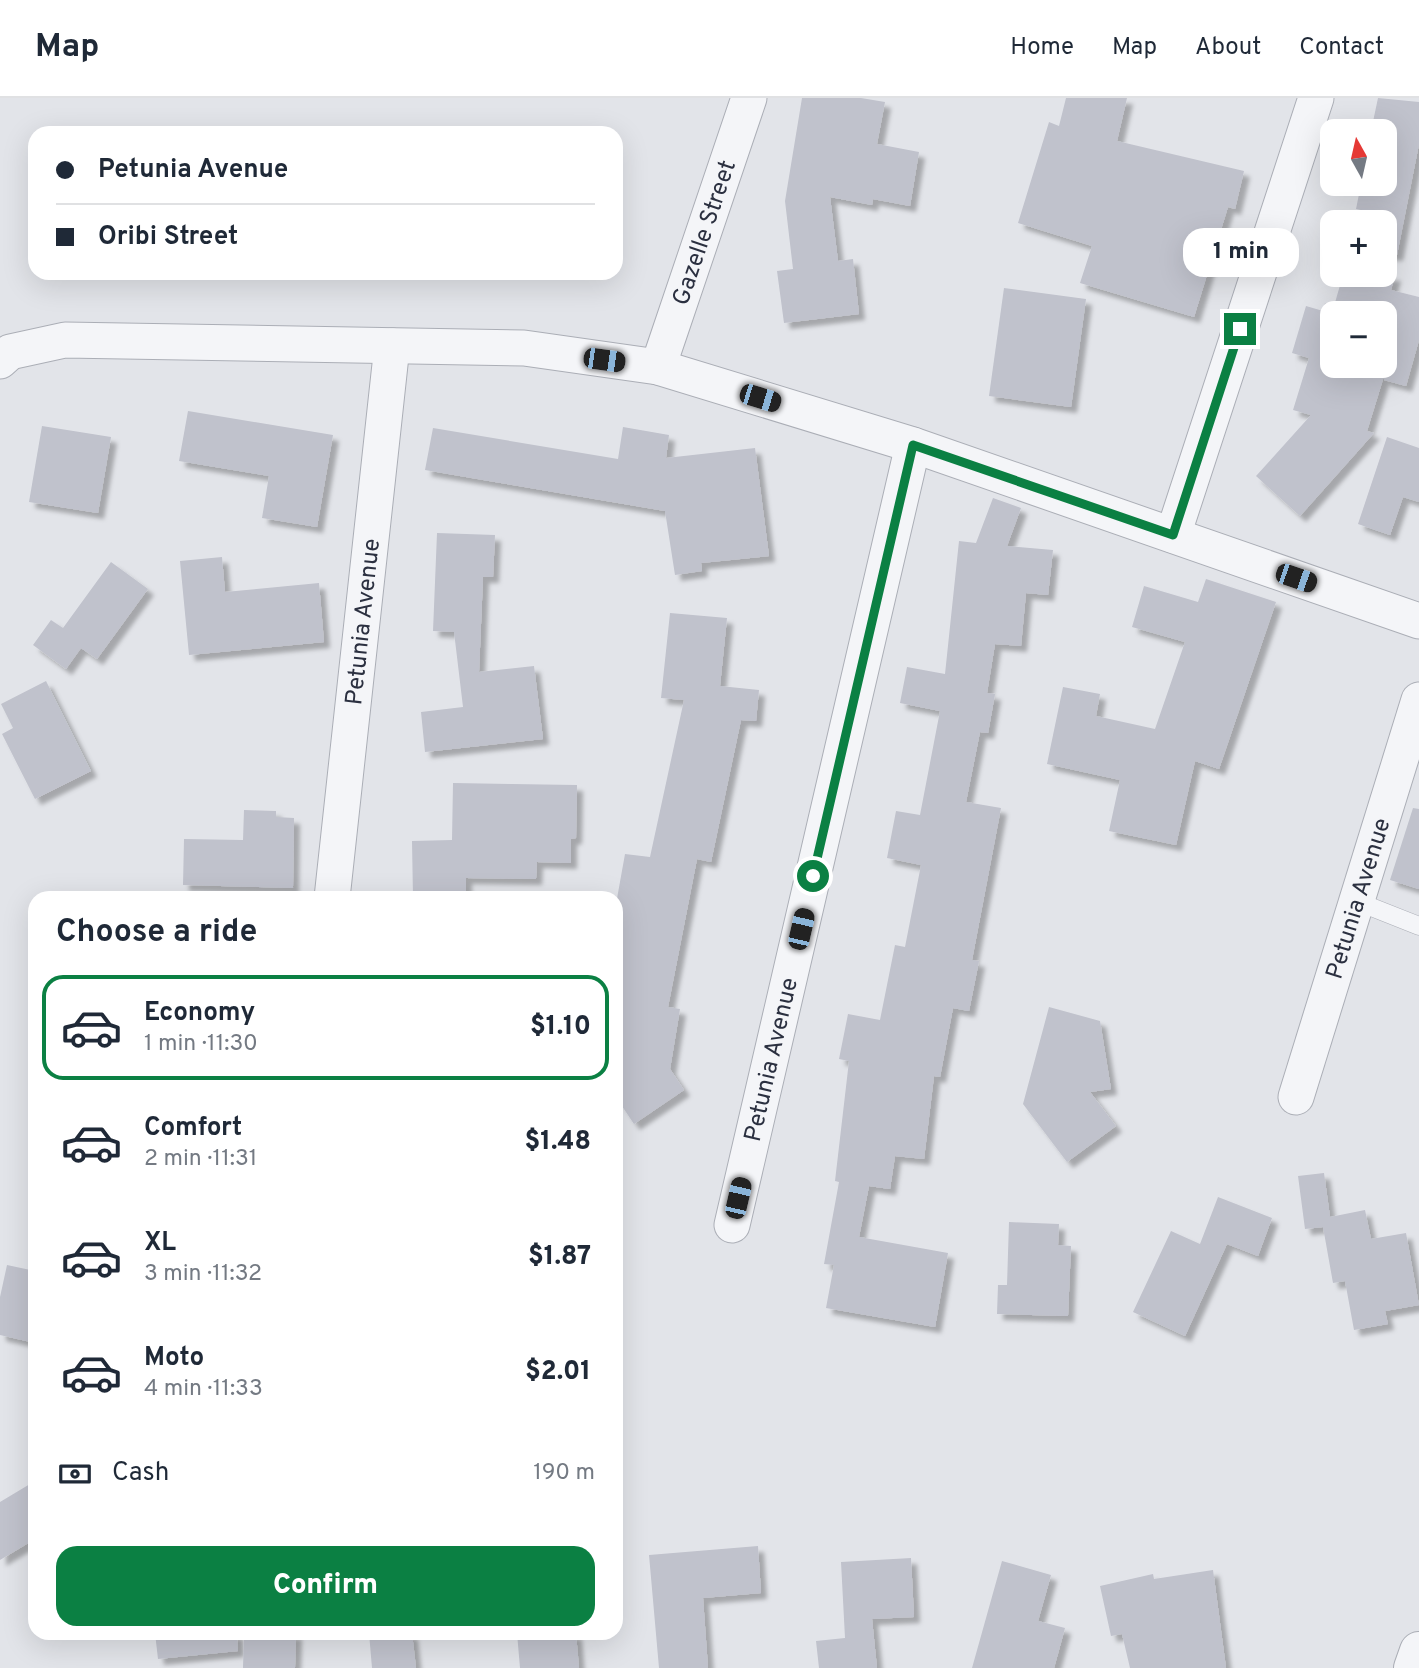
<!DOCTYPE html>
<meta charset="utf-8">
<style>
body{margin:0;font-family:Overpass,sans-serif;background:#f6f6f7;color:#1f2937;height:100vh;display:flex;flex-direction:column;font-size:26px;white-space:nowrap}
*{box-sizing:border-box;margin:0}
p{font-size:23px;color:#747a83}
.icon{flex:none;width:38px;height:38px;fill:none;stroke:currentColor;stroke-width:2;stroke-linecap:round;stroke-linejoin:round}
.map{position:relative;flex:1;overflow:hidden}
.sheet{position:absolute;left:28px;top:793px;width:595px;height:749px;display:flex;flex-direction:column;background:#fff;border-radius:21px;box-shadow:0 7px 28px #0002}
.sheet>*{flex:none}
.top-card{position:absolute;left:28px;top:28px;width:595px;height:154px;border-radius:21px;box-shadow:0 7px 28px #0002;display:grid;align-content:center;height:154px;padding:0 28px;background:#fff}
.needle{width:46px;rotate:352deg}
.tools{position:absolute;left:1320px;top:21px;display:grid;gap:14px}
.tools a{display:grid;place-items:center;width:77px;height:77px;border-radius:14px;background:#fff;box-shadow:0 7px 28px #0002;font-size:35px}
.end{position:absolute;width:32px;height:32px;margin:-16px;border:9px solid #0b8043;background:#fff;box-shadow:0 0 0 4px #fff}
.from{border-radius:50%}
.bubble{position:absolute;height:49px;border-radius:21px;background:#fff;box-shadow:0 7px 28px #0002;font-size:23px;font-weight:800;line-height:49px;text-align:center}
.car{position:absolute;width:21px;height:42px;margin:-21px -10px;border-radius:9px;box-shadow:0 0 5px 2px #0007;background:linear-gradient(#222 24%,#8ab4d8 0 40%,#222 0 76%,#8ab4d8 0 86%,#222 0)}
.top-card b{display:flex;align-items:center;gap:24px;height:66px;font-size:26px}
.top-card b+b{border-top:2px solid #e0e1e3}
.top-card i{width:18px;height:18px;background:#1f2937}
ul{padding:0;list-style:none}
li{display:flex;align-items:center;gap:21px;height:105px;margin:0 14px 10px;padding:0 14px;border:4px solid transparent;border-radius:21px}
li div{flex:1}
li b{display:block;font-size:26px}
li em{font-style:normal;font-weight:800}
li.selected{border-color:#0b8043}
li>.icon{width:63px;height:63px;stroke-width:1.5}
h2{padding:0 28px;font-size:32px;line-height:84px}
.pay{display:flex;align-items:center;gap:18px;height:77px;padding:0 28px;font-size:26px}
.pay p{margin-inline-start:auto}
.action{display:flex;gap:14px;margin-top:auto;padding:14px 28px}
.action a{flex:1;height:80px;border-radius:21px;background:#0b8043;color:#fff;font-size:28px;font-weight:800;line-height:80px;text-align:center}
header{display:flex;align-items:center;gap:42px;box-sizing:border-box;height:98px;padding:0 35px;background:#fff;border-bottom:2px solid #e0e1e3}
header strong{font-size:33px}
nav{display:flex;gap:38px;margin-inline-start:auto;font-size:24px}
.map>svg:first-child{display:block}
.building{fill:#c0c2cc;filter:url(#shadow)}
.lines{fill:none;stroke-linecap:round;stroke-linejoin:round}
.service-casing{stroke:#abaeb6;stroke-width:19}
.minor-casing{stroke:#abaeb6;stroke-width:37}
.tertiary-casing{stroke:#abaeb6;stroke-width:40}
.service{stroke:#f4f5f8;stroke-width:18}
.minor{stroke:#f4f5f8;stroke-width:35}
.tertiary{stroke:#f4f5f8;stroke-width:38}
.route{stroke:#0b8043;stroke-width:9}
.labels{text-anchor:middle;stroke-width:6;stroke-linejoin:round;paint-order:stroke}
.street-label{font-size:24px;fill:#2b3040;stroke:#f2f3f7}
</style>
<header>
<strong>Map</strong>
<nav><a>Home</a><a>Map</a><a>About</a><a>Contact</a></nav>
</header>
<div class="map">
<svg width="1419" height="1570" viewBox="0 0 1419 1570">
<defs>
<filter id="shadow"><feDropShadow dx="6" dy="6" stdDeviation="2" flood-color="#0004"/></filter>
</defs>
<rect width="100%" height="100%" fill="#e2e4e9"/>
<g class="building">
<polygon points="802,0 861,0 885,4 877,46 919,54 910,108 873,101 872,107 830,99 838,163 853,161 859,216 784,225 777,173 793,171 785,103"/>
<polygon points="1066,0 1127,0 1117,43 1244,73 1235,111 1228,109 1194,219 1080,185 1092,148 1018,125 1049,24 1059,28"/>
<polygon points="1378,0 1419,4 1419,46 1397,157 1384,156 1384,117 1356,111 1361,86 1384,86 1384,33 1371,33"/>
<polygon points="1343,177 1395,177 1391,192 1419,199 1419,242 1406,288 1384,282 1384,278 1367,333 1374,335 1300,418 1256,378 1311,317 1293,312 1309,260 1292,255 1306,208 1323,213 1325,205 1332,206 1332,268 1384,268 1384,215 1332,215"/>
<polygon points="1004,190 1086,201 1071,309 989,298"/>
<polygon points="188,313 333,337 317,429 262,420 269,378 179,363"/>
<polygon points="42,328 111,339 98,415 29,404"/>
<polygon points="623,329 669,337 666,360 755,350 769,458 701,465 702,473 675,477 665,413 425,372 433,330 618,361"/>
<polygon points="1387,339 1419,350 1419,404 1403,399 1390,437 1358,426"/>
<polygon points="993,400 1021,410 1007,448 1053,452 1048,497 1026,495 1021,548 995,546 987,595 995,596 988,635 980,634 966,704 1001,710 972,862 979,863 969,913 953,910 940,979 934,978 924,1061 895,1058 890,1091 869,1088 859,1139 948,1155 935,1229 826,1210 834,1167 824,1166 839,1084 835,1083 849,963 839,961 848,916 880,922 895,847 905,849 921,767 887,760 896,713 920,717 940,613 900,605 907,569 945,576 959,443 976,445"/>
<polygon points="437,435 495,437 493,479 483,479 479,574 534,568 543,641 425,654 421,614 463,609 454,534 433,533"/>
<polygon points="222,459 225,494 319,485 324,544 189,557 180,463"/>
<polygon points="111,464 148,491 97,561 81,550 66,571 33,547 51,522 63,530"/>
<polygon points="1206,481 1276,504 1219,671 1195,663 1176,747 1109,733 1120,682 1047,666 1063,589 1100,596 1096,618 1155,631 1185,544 1132,529 1144,488 1198,504"/>
<polygon points="670,515 727,520 720,588 759,592 756,623 741,622 711,764 697,761 668,909 680,911 670,971 684,992 634,1026 616,999 616,806 625,756 650,759 684,602 661,600"/>
<polygon points="46,583 91,673 35,701 2,636 13,630 1,606"/>
<polygon points="453,685 577,687 576,740 571,741 571,765 537,764 536,781 466,780 466,800 413,800 412,743 452,742"/>
<polygon points="1413,710 1419,711 1419,791 1390,782"/>
<polygon points="244,712 276,713 276,719 294,720 293,790 183,787 184,741 243,742"/>
<polygon points="1049,909 1100,923 1111,991 1090,994 1116,1028 1067,1064 1023,1006"/>
<polygon points="1324,1075 1330,1119 1365,1112 1371,1141 1406,1135 1419,1207 1385,1213 1388,1226 1354,1232 1345,1183 1333,1185 1323,1129 1305,1131 1298,1078"/>
<polygon points="1218,1099 1272,1120 1258,1158 1227,1146 1185,1238 1133,1214 1171,1133 1200,1146"/>
<polygon points="1009,1124 1059,1126 1058,1147 1071,1148 1068,1218 997,1216 998,1187 1007,1187"/>
<polygon points="7,1167 35,1173 35,1245 0,1237 0,1199"/>
<polygon points="35,1383 35,1441 0,1462 0,1404"/>
<polygon points="758,1448 761,1495 703,1500 708,1570 659,1570 649,1457"/>
<polygon points="911,1460 914,1519 872,1521 877,1570 819,1570 816,1543 845,1540 841,1464"/>
<polygon points="1002,1463 1051,1477 1038,1523 1065,1530 1054,1570 972,1570"/>
<polygon points="1213,1472 1226,1570 1130,1570 1122,1536 1111,1538 1100,1488 1153,1476 1154,1481"/>
<polygon points="155,1535 237,1535 238,1553 158,1561"/>
<polygon points="244,1535 296,1535 295,1570 243,1570"/>
<polygon points="369,1535 412,1535 416,1570 372,1570"/>
<polygon points="517,1535 576,1535 579,1570 520,1570"/>
</g>
<g class="lines">
<g class="service-casing">
<polyline id="service" points="1356,803 1419,828"/>
</g>
<g class="minor-casing">
<g id="minor">
<polyline points="0,263 10,254 65,242 524,250 658,269 913,347 1419,523"/>
<path id="s1" d="M658,269L749,0"/>
<polyline points="1173,437 1316,0"/>
<path id="s2" d="M332,800L392,248"/>
<path id="s3" d="M1296,999L1419,602"/>
<path id="s4" d="M732,1127L913,347"/>
</g>
</g>
<g class="tertiary-casing">
<polyline id="tertiary" points="1413,1570 1419,1553"/>
</g>
<use href="#service" class="service"/>
<use href="#minor" class="minor"/>
<use href="#tertiary" class="tertiary"/>
</g>
<g class="lines">
<polyline class="route" points="813,778 913,347 1173,437 1240,231"/>
</g>
<g class="labels">
<g class="street-label">
<text dy="8" stroke="none"><textPath href="#s1" startOffset="142">Gazelle Street</textPath></text>
<text dy="8" stroke="none"><textPath href="#s2" startOffset="278">Petunia Avenue</textPath></text>
<text dy="8" stroke="none"><textPath href="#s3" startOffset="208">Petunia Avenue</textPath></text>
<text dy="8" stroke="none"><textPath href="#s4" startOffset="170">Petunia Avenue</textPath></text>
</g>
</g>
</svg>
<div class="tools">
<a><svg class="needle" viewBox="-14 -14 28 28"><path d="M0-13l5 13h-10z" fill="#e53935"/><path d="M0 13l5-13h-10z" fill="#747a83"/></svg></a>
<a>+</a>
<a>−</a>
</div>
<i class="end from" style="left:813px;top:778px"></i>
<i class="end" style="left:1240px;top:231px"></i>
<div class="bubble" style="left:1183px;top:130px;width:116px">1 min</div>
<i class="car" style="left:604px;top:262px;rotate:98deg"></i>
<i class="car" style="left:760px;top:300px;rotate:107deg"></i>
<i class="car" style="left:1296px;top:480px;rotate:109deg"></i>
<i class="car" style="left:801px;top:831px;rotate:13deg"></i>
<i class="car" style="left:738px;top:1100px;rotate:13deg"></i>
<div class="top-card">
<b><i class="from"></i>Petunia Avenue</b>
<b><i></i>Oribi Street</b>
</div>
<section class="sheet">
<h2>Choose a ride</h2>
<ul>
<li class="selected"><svg class="icon" aria-label="car" viewBox="0 0 24 24"><path d="M5 17H2v-5l4-1 3-4h7l3 4 3 1v5h-3M9 17h6M6 11h13"/><circle cx="7" cy="17" r="2"/><circle cx="17" cy="17" r="2"/></svg><div><b>Economy</b><p>1 min · 11:30</p></div><em>$1.10</em></li>
<li><svg class="icon" aria-label="car" viewBox="0 0 24 24"><path d="M5 17H2v-5l4-1 3-4h7l3 4 3 1v5h-3M9 17h6M6 11h13"/><circle cx="7" cy="17" r="2"/><circle cx="17" cy="17" r="2"/></svg><div><b>Comfort</b><p>2 min · 11:31</p></div><em>$1.48</em></li>
<li><svg class="icon" aria-label="car" viewBox="0 0 24 24"><path d="M5 17H2v-5l4-1 3-4h7l3 4 3 1v5h-3M9 17h6M6 11h13"/><circle cx="7" cy="17" r="2"/><circle cx="17" cy="17" r="2"/></svg><div><b>XL</b><p>3 min · 11:32</p></div><em>$1.87</em></li>
<li><svg class="icon" aria-label="car" viewBox="0 0 24 24"><path d="M5 17H2v-5l4-1 3-4h7l3 4 3 1v5h-3M9 17h6M6 11h13"/><circle cx="7" cy="17" r="2"/><circle cx="17" cy="17" r="2"/></svg><div><b>Moto</b><p>4 min · 11:33</p></div><em>$2.01</em></li>
</ul>
<div class="pay"><svg class="icon" aria-label="cash" viewBox="0 0 24 24"><path d="M3 7h18v10H3z"/><circle cx="12" cy="12" r="2"/></svg>Cash<p>190 m</p></div>
<div class="action"><a>Confirm</a></div>
</section>
</div>
